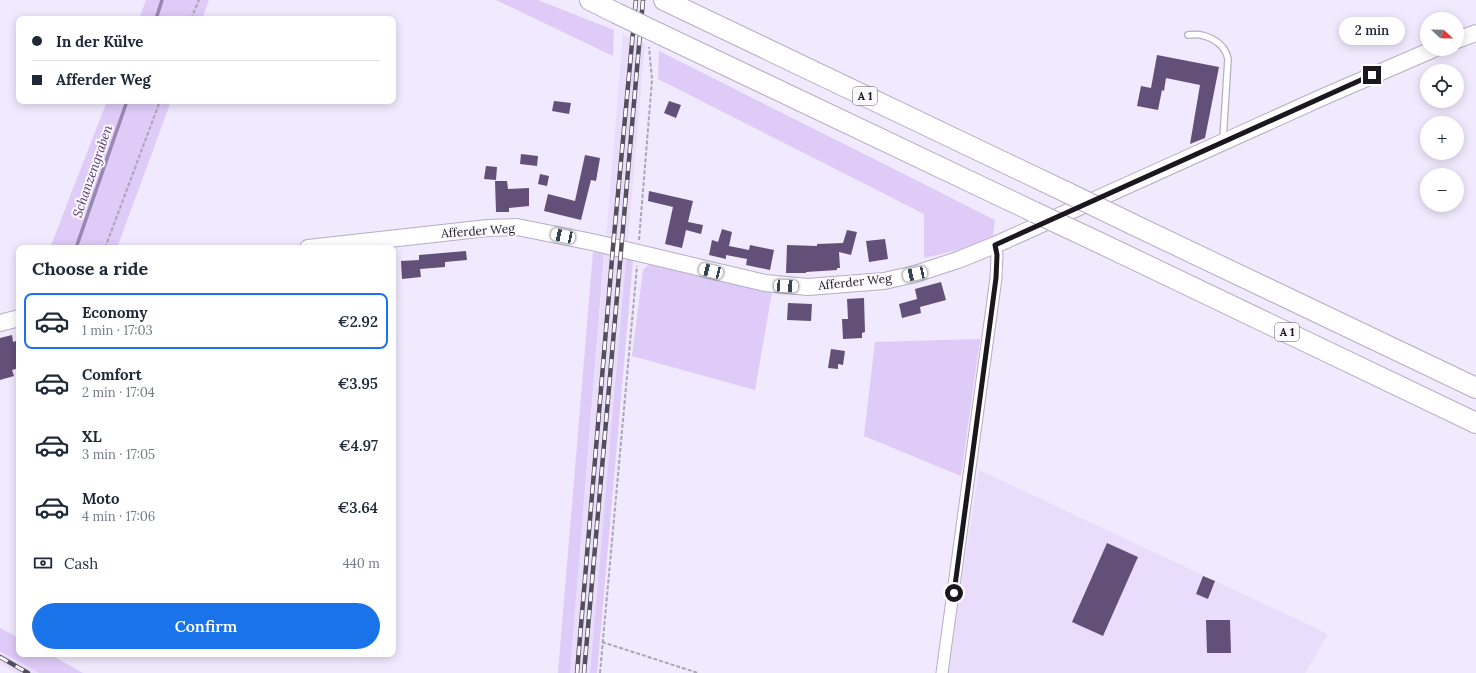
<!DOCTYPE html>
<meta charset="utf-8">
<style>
body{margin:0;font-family:Lora,serif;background:#f6f6f7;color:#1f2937;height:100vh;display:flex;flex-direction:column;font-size:15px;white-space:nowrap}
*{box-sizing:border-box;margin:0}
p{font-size:13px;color:#747a83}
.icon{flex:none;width:22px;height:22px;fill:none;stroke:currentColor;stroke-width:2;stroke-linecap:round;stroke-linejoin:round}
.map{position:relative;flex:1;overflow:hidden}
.panel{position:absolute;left:16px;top:245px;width:380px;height:412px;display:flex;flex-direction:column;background:#fff;border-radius:8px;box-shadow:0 2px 10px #0003}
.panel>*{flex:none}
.guide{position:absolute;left:16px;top:16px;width:380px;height:88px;border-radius:8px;box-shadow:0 2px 10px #0003;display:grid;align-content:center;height:88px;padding:0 16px;background:#fff}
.needle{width:26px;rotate:112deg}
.fabs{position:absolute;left:1420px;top:12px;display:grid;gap:8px}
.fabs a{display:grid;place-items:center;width:44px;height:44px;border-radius:50%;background:#fff;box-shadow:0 2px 10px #0003;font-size:20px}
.end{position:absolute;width:18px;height:18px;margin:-9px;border:5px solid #1b171f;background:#fff;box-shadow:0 0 0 2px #fff}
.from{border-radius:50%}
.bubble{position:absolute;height:28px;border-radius:14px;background:#fff;box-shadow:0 2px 10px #0003;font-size:13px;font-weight:600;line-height:28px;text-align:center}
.car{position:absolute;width:12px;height:24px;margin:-12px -6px;border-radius:5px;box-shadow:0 0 3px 1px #0007;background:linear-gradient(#fff 24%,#345 0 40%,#fff 0 76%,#345 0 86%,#fff 0)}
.guide b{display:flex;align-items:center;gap:14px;height:38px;font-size:15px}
.guide b+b{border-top:1px solid #e0e1e3}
.guide i{width:10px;height:10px;background:#1f2937}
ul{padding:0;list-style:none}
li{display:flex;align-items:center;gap:12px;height:56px;margin:0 8px 6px;padding:0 8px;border:2px solid transparent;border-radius:8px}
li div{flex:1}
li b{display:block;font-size:15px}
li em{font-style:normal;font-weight:600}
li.current{border-color:#1a73e8}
li>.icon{width:36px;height:36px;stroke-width:1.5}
h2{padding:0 16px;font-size:18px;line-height:48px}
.pay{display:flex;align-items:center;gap:10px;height:44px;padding:0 16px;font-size:15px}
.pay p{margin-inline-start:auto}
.cta{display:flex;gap:8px;margin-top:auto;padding:8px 16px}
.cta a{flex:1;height:46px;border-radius:24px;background:#1a73e8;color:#fff;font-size:16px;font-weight:600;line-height:46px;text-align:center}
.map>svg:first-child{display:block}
.built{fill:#eaddfc}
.green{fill:#decbf8}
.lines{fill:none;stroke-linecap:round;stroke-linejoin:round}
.stream{stroke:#9986b2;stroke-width:3.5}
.building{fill:#635079}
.lane-casing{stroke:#b7adc5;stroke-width:8}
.street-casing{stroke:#b7adc5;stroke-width:13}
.secondary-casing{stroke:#b7adc5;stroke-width:18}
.highway-casing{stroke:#b7adc5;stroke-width:22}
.path{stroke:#aca5b6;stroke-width:2;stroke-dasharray:4 2;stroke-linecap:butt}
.lane{stroke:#fff;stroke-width:5.5}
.street{stroke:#fff;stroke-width:11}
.secondary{stroke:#fff;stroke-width:16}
.highway{stroke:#fff;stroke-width:20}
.rail-casing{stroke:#544e5a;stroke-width:4.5}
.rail{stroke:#fbf9fe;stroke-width:3;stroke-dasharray:9;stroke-linecap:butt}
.highway-bridge-casing{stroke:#b7adc5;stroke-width:22;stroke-linecap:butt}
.highway-bridge{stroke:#fff;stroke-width:20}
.route{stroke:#1b171f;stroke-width:5}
.labels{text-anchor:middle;stroke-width:4;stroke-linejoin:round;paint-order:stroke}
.shield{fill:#fbf9fe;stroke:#5e5b62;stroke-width:1}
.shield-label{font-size:11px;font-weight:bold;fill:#1b171f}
.street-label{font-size:12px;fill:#1b171f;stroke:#fbf9fe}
.water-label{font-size:13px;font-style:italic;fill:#533771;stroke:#fbf9fe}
</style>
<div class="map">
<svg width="1476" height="673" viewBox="0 0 1476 673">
<rect width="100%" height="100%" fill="#f1e9fd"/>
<g class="built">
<polygon points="623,34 645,44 590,673 570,673"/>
<polygon points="979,470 1328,634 1305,673 947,673"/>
<polygon points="0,651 39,673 17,673 0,664"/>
</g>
<g class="green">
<polygon points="146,0 209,0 202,19 139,19"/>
<polygon points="496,0 538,0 614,30 613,56"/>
<polygon points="659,51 995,220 992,242 924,258 924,214 658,79"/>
<polygon points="107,101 171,101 117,248 50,248"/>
<polygon points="593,252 604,254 570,673 558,673"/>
<polygon points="626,259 633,260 597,673 590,673"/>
<polygon points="651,263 772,292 755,390 632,356 643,270"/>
<polygon points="980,339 961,476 864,436 875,342"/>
<polygon points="0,628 19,638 19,654 49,654 83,673 39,673 0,651"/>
</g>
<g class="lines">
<g class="stream">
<polyline points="156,19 162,0"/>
<polyline points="76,248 127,101"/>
</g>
</g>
<g class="building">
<polygon points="1157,55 1219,67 1205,138 1190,144 1200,85 1166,78 1164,91 1162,90 1158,110 1137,106 1141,86 1151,88"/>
<polygon points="554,101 571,103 569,114 552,111"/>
<polygon points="669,101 681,105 676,118 664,113"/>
<polygon points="521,154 538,156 537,166 520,164"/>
<polygon points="585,155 600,158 596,181 591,180 581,220 544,211 548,194 575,201"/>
<polygon points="486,166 497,167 496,180 484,179"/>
<polygon points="540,174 549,176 547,186 538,184"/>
<polygon points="495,181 507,181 508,189 529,188 529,206 509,208 509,212 496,212"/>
<polygon points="649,191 693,201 688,222 703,225 701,234 686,230 682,248 665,244 673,207 648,201"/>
<polygon points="722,229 732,232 729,246 749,250 750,245 774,250 770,270 746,265 747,259 726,255 726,259 709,255 712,240 718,242"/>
<polygon points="847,230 857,232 851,255 839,252 840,268 837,268 837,270 806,272 806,273 786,273 787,245 817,246 817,244 843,243"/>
<polygon points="885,239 888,259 869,262 866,241"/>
<polygon points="466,251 467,260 445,262 445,267 420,269 421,277 402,279 401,261 419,260 419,255"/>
<polygon points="941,282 946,300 920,307 921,313 902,318 899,304 917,299 915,289"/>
<polygon points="864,298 865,332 862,333 862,338 843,339 842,319 848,319 847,299"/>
<polygon points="788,303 812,304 811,321 787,320"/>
<polygon points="12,335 13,342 16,341 19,352 19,368 12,370 14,376 0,380 0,338"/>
<polygon points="831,349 845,351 843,365 838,364 838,369 828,368"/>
<polygon points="1107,543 1138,557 1103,636 1072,622"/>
<polygon points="1203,576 1215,581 1208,599 1196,594"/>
<polygon points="1206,620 1230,620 1231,653 1207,653"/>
</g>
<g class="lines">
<g class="lane-casing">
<path id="lane" d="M1188,35C1205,32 1225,42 1228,59L1223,139"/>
</g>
<g class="street-casing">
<polyline id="street" points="942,673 996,278 997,255 995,245"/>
</g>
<g class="secondary-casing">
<g id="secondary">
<polyline points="1457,40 1476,33"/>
<polyline points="308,248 488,228 517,227 592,242 765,283 808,287 884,281 915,274 958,260 995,245 1323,97 1434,49"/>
<polyline points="0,323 19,318"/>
</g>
</g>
<g class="highway-casing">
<g id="highway">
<polyline points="590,0 616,13"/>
<polyline points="664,0 1066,192"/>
<polyline points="660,34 1034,212"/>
<polyline points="1132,224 1476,388"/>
<polyline points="1098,242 1476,423"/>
</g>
</g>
<g class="path">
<polyline points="191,19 199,0"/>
<polyline points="639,240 652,80 649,47"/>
<polyline points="105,248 160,101"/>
<polyline points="602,642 698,673"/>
<polyline points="600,673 637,266"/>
</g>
<use href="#lane" class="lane"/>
<use href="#street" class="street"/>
<use href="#secondary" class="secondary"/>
<use href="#highway" class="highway"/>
<g class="rail-casing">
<g id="rail">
<polyline points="0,657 28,673"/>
<polyline points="577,673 613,247 636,0"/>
<polyline points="584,673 643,0"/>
</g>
</g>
<use href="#rail" class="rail"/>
<g class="highway-bridge-casing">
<g id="highway-bridge">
<polyline points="616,13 660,34"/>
<polyline points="1066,192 1132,224"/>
<polyline points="1034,212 1098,242"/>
</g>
</g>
<use href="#highway-bridge" class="highway-bridge"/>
</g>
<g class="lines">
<polyline class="route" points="954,593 996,278 997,255 995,245 1372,75"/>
</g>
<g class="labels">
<g class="shield">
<rect x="853" y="87" width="24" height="18" rx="3"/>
<rect x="1275" y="323" width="24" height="18" rx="3"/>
</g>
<g class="shield-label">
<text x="865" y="100">A 1</text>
<text x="1287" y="336">A 1</text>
</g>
<g class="street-label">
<text transform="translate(478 231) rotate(-4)" y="4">Afferder Weg</text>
<text transform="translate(855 282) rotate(-6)" y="4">Afferder Weg</text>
</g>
<g class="water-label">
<text transform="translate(92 171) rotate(-71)" y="5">Schanzengraben</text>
</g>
</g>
</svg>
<div class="fabs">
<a><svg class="needle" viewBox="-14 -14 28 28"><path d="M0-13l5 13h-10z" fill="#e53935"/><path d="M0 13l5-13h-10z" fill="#747a83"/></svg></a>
<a><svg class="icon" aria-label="locate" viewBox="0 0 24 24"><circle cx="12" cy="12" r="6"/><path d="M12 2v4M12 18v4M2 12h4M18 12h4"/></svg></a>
<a>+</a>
<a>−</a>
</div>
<i class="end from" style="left:954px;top:593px"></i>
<i class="end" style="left:1372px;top:75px"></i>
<div class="bubble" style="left:1339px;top:17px;width:66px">2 min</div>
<i class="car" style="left:563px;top:236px;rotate:282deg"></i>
<i class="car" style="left:711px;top:271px;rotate:284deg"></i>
<i class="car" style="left:915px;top:274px;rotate:258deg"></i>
<i class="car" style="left:786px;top:286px;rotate:93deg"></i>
<div class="guide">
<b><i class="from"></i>In der Külve</b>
<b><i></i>Afferder Weg</b>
</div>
<section class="panel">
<h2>Choose a ride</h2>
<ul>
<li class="current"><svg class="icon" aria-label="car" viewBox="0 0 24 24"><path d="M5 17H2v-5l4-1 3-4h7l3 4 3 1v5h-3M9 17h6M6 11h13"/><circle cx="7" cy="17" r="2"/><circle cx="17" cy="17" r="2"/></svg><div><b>Economy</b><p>1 min · 17:03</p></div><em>€2.92</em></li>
<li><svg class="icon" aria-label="car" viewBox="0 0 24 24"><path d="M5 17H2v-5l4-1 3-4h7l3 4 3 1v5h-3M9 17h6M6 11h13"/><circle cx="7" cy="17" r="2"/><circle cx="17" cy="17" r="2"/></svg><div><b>Comfort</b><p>2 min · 17:04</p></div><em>€3.95</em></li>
<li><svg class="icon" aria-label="car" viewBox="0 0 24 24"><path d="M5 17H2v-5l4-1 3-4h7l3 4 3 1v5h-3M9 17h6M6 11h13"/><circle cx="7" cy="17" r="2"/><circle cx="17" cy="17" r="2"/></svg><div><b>XL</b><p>3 min · 17:05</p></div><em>€4.97</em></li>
<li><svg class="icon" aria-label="car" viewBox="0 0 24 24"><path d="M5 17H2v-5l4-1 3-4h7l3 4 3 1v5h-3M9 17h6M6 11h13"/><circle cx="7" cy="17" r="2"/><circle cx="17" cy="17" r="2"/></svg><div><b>Moto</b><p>4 min · 17:06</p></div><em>€3.64</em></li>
</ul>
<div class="pay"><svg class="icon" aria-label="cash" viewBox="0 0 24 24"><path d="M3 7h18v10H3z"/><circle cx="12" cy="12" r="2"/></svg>Cash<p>440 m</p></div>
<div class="cta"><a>Confirm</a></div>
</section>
</div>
